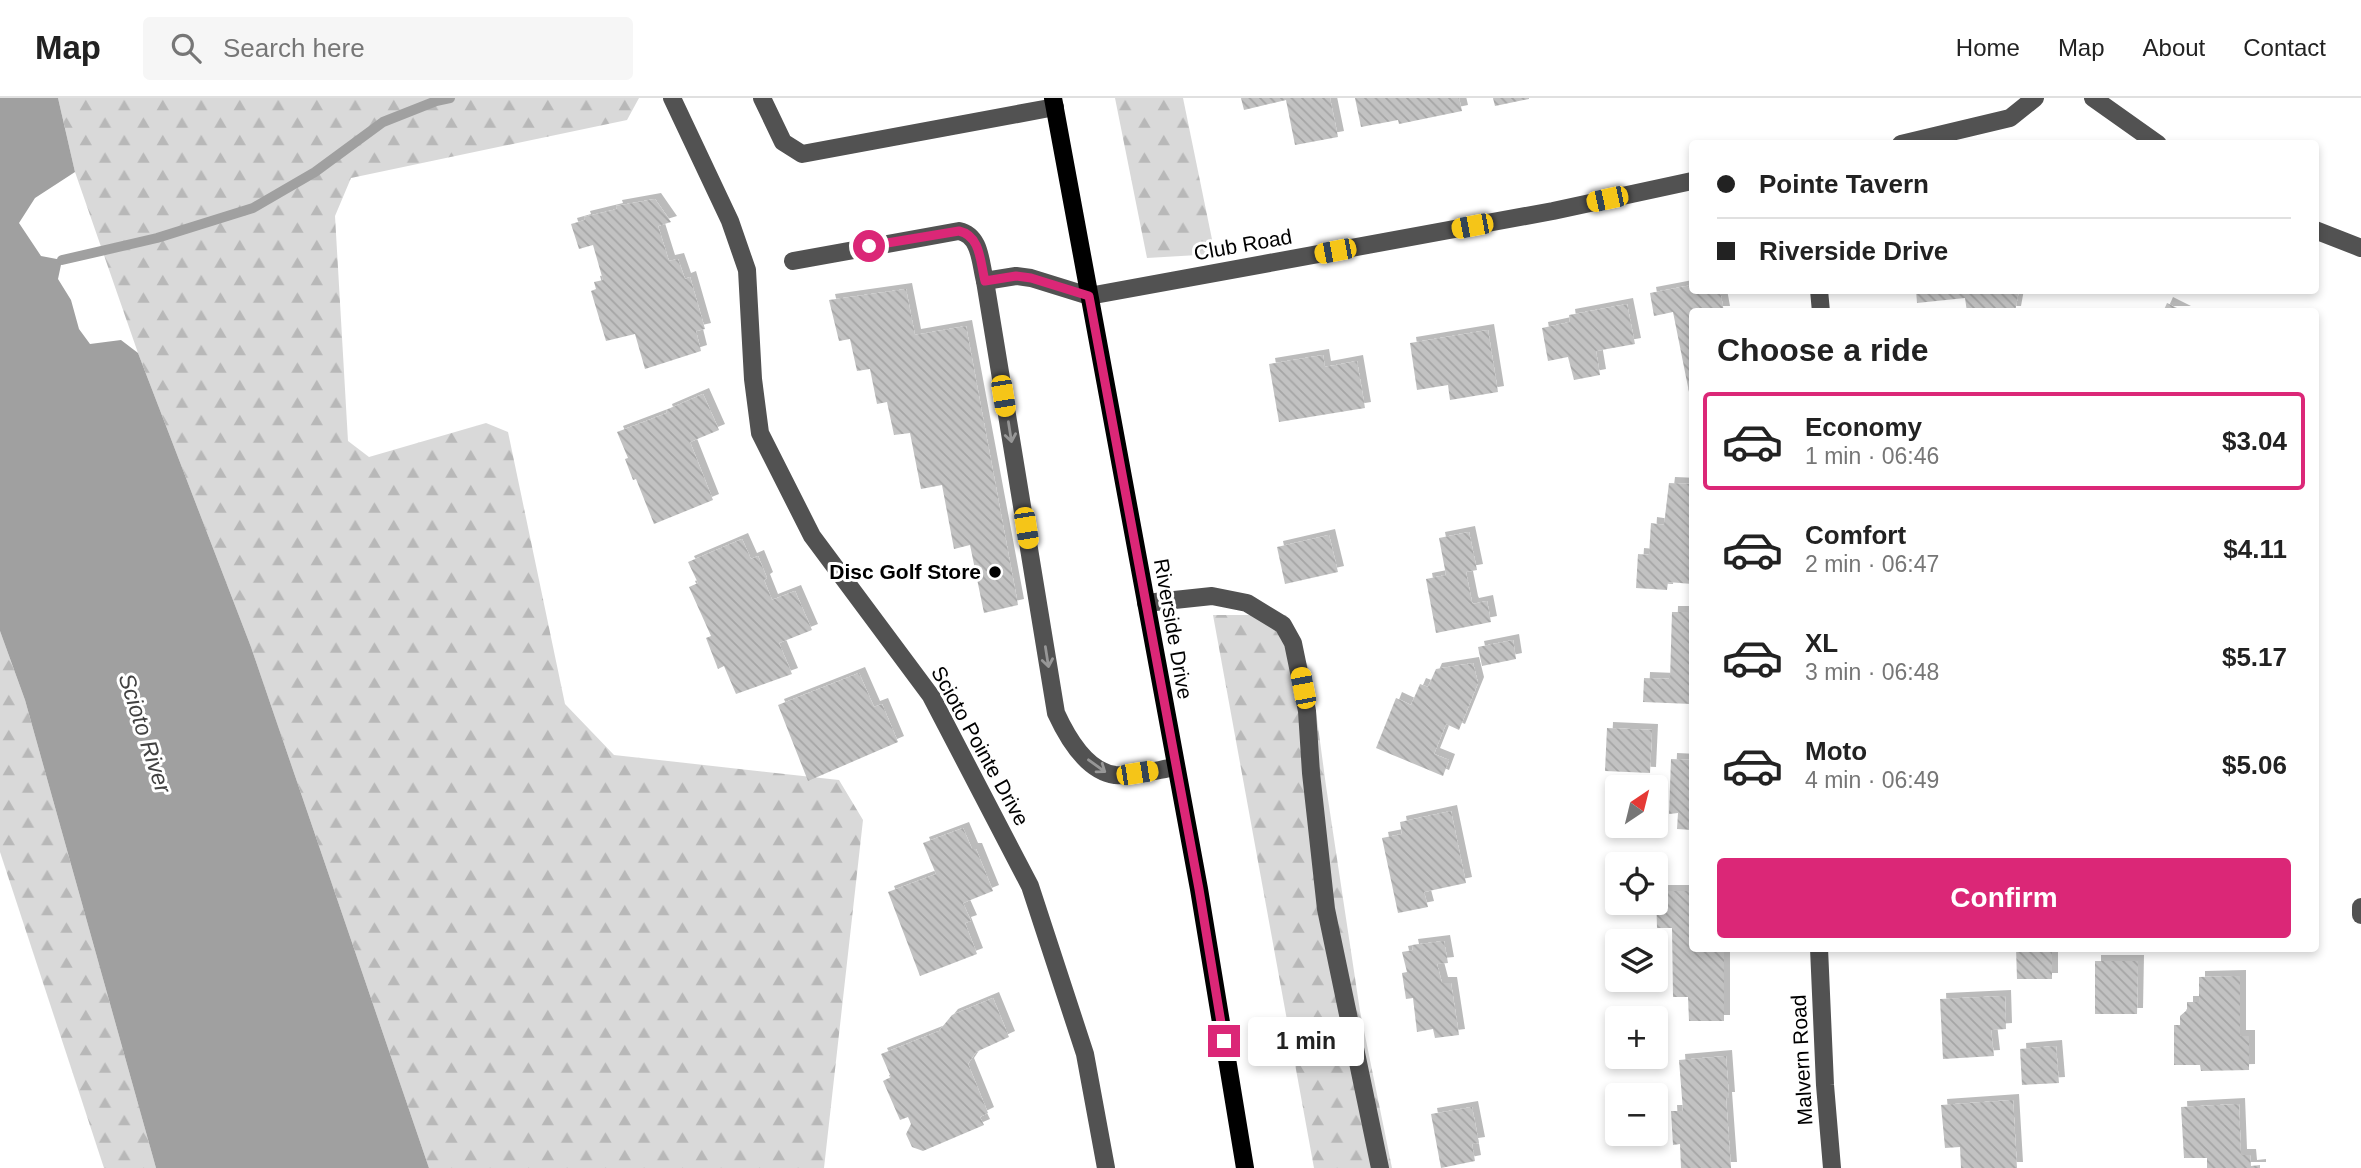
<!DOCTYPE html>
<meta charset="utf-8">
<style>
body{margin:0;font-family:Helvetica,sans-serif;background:#f6f6f6;color:#222;height:100vh;display:flex;flex-direction:column;font-size:26px;white-space:nowrap}
*{box-sizing:border-box;margin:0}
p{font-size:23px;color:#767676}
.icon{flex:none;width:38px;height:38px;fill:none;stroke:currentColor;stroke-width:2;stroke-linecap:round;stroke-linejoin:round}
.map{position:relative;flex:1;overflow:hidden}
.side{position:absolute;left:1689px;top:210px;width:630px;height:644px;display:flex;flex-direction:column;background:#fff;border-radius:7px;box-shadow:0 4px 10px #0003}
.side>*{flex:none}
.guide{position:absolute;left:1689px;top:42px;width:630px;height:154px;border-radius:7px;box-shadow:0 4px 10px #0003;display:grid;align-content:center;height:154px;padding:0 28px;background:#fff}
.needle{width:46px;rotate:35deg}
.controls{position:absolute;left:1605px;top:677px;display:grid;gap:14px}
.controls a{display:grid;place-items:center;width:63px;height:63px;border-radius:7px;background:#fff;box-shadow:0 4px 10px #0003;font-size:35px}
.end{position:absolute;width:32px;height:32px;margin:-16px;border:9px solid #db2777;background:#fff;box-shadow:0 0 0 4px #fff}
.from{border-radius:50%}
.bubble{position:absolute;height:49px;border-radius:7px;background:#fff;box-shadow:0 4px 10px #0003;font-size:23px;font-weight:700;line-height:49px;text-align:center}
.car{position:absolute;width:21px;height:42px;margin:-21px -10px;border-radius:9px;box-shadow:0 0 5px 2px #0007;background:linear-gradient(#f5c518 24%,#345 0 40%,#f5c518 0 76%,#345 0 86%,#f5c518 0)}
.guide b{display:flex;align-items:center;gap:24px;height:66px;font-size:26px}
.guide b+b{border-top:2px solid #e0e0e0}
.guide i{width:18px;height:18px;background:#222}
ul{padding:0;list-style:none}
li{display:flex;align-items:center;gap:21px;height:98px;margin:0 14px 10px;padding:0 14px;border:4px solid transparent;border-radius:7px}
li div{flex:1}
li b{display:block;font-size:26px}
li em{font-style:normal;font-weight:700}
li.current{border-color:#db2777}
li>.icon{width:63px;height:63px;stroke-width:1.5}
h2{padding:0 28px;font-size:32px;line-height:84px}
.primary-button{display:flex;gap:14px;margin-top:auto;padding:14px 28px}
.primary-button a{flex:1;height:80px;border-radius:7px;background:#db2777;color:#fff;font-size:28px;font-weight:700;line-height:80px;text-align:center}
header{display:flex;align-items:center;gap:42px;box-sizing:border-box;height:98px;padding:0 35px;background:#fff;border-bottom:2px solid #e0e0e0}
header strong{font-size:33px}
nav{display:flex;gap:38px;margin-inline-start:auto;font-size:24px}
.search{width:490px;height:63px;background:#f6f6f6;display:flex;align-items:center;gap:18px;box-sizing:border-box;padding:0 24px;border-radius:7px;color:#767676;font-size:26px}
.map>svg:first-child{display:block}
.forest{fill:url(#forest-firs)}
.water{fill:#a0a0a0}
.lines{fill:none;stroke-linecap:round;stroke-linejoin:round}
.stream{stroke:#a0a0a0;stroke-width:10}
.building{fill:url(#building-back-hatch);filter:url(#shadow)}
.minor{stroke:#525252;stroke-width:18}
.major{stroke:#000;stroke-width:18}
.oneway{stroke:#979797}
.route{stroke:#db2777;stroke-width:9}
.poi-dot{fill:#000;stroke:#fff;stroke-width:2.5}
.labels{text-anchor:middle;stroke-width:6;stroke-linejoin:round;paint-order:stroke}
.street-label{font-size:21px;fill:#000;stroke:#fff}
.poi-label{font-size:21px;font-weight:bold;fill:#000;stroke:#fff;text-anchor:end}
.water-label{font-size:23px;font-style:italic;fill:#414141;stroke:#fff}
</style>
<header>
<strong>Map</strong>
<div class="search"><svg class="icon" aria-label="search" viewBox="0 0 24 24"><circle cx="10" cy="10" r="6"/><path d="M15 15l6 6"/></svg>Search here</div>
<nav><a>Home</a><a>Map</a><a>About</a><a>Contact</a></nav>
</header>
<div class="map">
<svg width="2361" height="1070" viewBox="0 0 2361 1070">
<defs>
<pattern id="forest-firs" width="22" height="20" patternUnits="userSpaceOnUse" patternTransform="scale(1.75)"><rect width="22" height="20" fill="#d9d9d9"/><path d="M5 1l3.5 6h-7zM16 11l3.5 6h-7z" fill="#b8b8b8"/></pattern>
<pattern id="building-back-hatch" width="6" height="6" patternUnits="userSpaceOnUse" patternTransform="scale(1.75)"><rect width="6" height="6" fill="#c2c2c2"/><path d="M-1 5l2 2M0 0l6 6M5-1l2 2" fill="none" stroke="#a5a5a5"/></pattern>
<filter id="shadow"><feDropShadow dx="6" dy="-6" stdDeviation="0" flood-color="#0004"/></filter>
</defs>
<rect width="100%" height="100%" fill="#fff"/>
<g class="forest">
<polygon points="58,0 639,0 627,22 351,80 335,118 348,343 369,359 486,325 508,334 565,606 614,657 839,682 863,722 824,1070 429,1070 251,549 138,255 75,74"/>
<polygon points="1115,0 1183,0 1215,156 1147,160"/>
<polygon points="1213,517 1286,517 1311,576 1326,688 1360,913 1392,1070 1314,1070"/>
<polygon points="0,533 25,602 156,1070 104,1070 0,754"/>
</g>
<polygon class="water" points="0,0 58,0 75,74 35,100 19,125 41,158 62,162 58,181 71,202 79,231 90,246 121,242 138,255 251,549 429,1070 156,1070 25,602 0,533"/>
<g class="lines">
<polyline class="stream" points="62,162 157,140 253,110 315,74 383,24 436,3 450,0"/>
</g>
<g class="building">
<polygon points="1241,0 1330,0 1338,39 1295,47 1286,2 1244,12"/>
<polygon points="1355,0 1459,0 1462,13 1399,26 1398,22 1361,29"/>
<polygon points="1493,0 1529,0 1529,1 1495,8"/>
<polygon points="655,101 671,124 658,128 669,163 678,161 685,181 690,179 705,231 696,233 701,253 645,271 635,236 606,243 591,193 596,191 594,184 603,182 593,147 579,151 571,126 585,122 584,119 617,111 616,108"/>
<polygon points="1692,187 1692,192 1720,192 1724,214 1692,214 1692,293 1689,294 1673,214 1654,218 1650,195"/>
<polygon points="906,191 915,237 966,228 1018,507 984,515 970,447 954,451 942,387 921,391 910,335 894,337 887,304 877,306 870,271 857,273 850,241 839,243 829,202"/>
<polygon points="1916,192 2019,192 2015,214 1967,214 1965,200 1917,205"/>
<polygon points="2167,205 2185,214 2163,214"/>
<polygon points="1627,206 1635,246 1596,253 1600,277 1574,282 1568,259 1548,263 1542,230 1570,224 1569,217"/>
<polygon points="1488,232 1498,294 1450,302 1448,287 1417,292 1410,245"/>
<polygon points="1323,257 1325,269 1357,263 1365,310 1279,324 1269,266"/>
<polygon points="703,296 719,332 690,344 713,402 654,426 636,381 633,382 625,361 628,360 617,334 667,315 666,312"/>
<polygon points="1669,385 1692,386 1692,486 1668,484 1667,492 1636,490 1638,456 1649,457 1651,425 1664,427"/>
<polygon points="1469,434 1477,472 1466,474 1472,504 1473,506 1487,503 1491,524 1436,535 1426,481 1446,477 1439,440"/>
<polygon points="1329,437 1338,474 1285,486 1277,449"/>
<polygon points="742,441 751,461 758,458 767,480 764,482 772,502 795,493 812,532 779,545 792,576 736,596 724,568 718,571 706,540 711,538 689,489 698,485 688,464"/>
<polygon points="1672,514 1692,514 1692,606 1643,604 1644,580 1670,581"/>
<polygon points="1513,542 1516,561 1482,568 1478,549"/>
<polygon points="1473,565 1478,585 1459,632 1446,626 1434,656 1449,662 1443,678 1376,650 1396,600 1411,607 1420,586 1428,589 1436,571"/>
<polygon points="859,575 874,609 882,606 898,644 808,683 778,607"/>
<polygon points="1607,630 1652,632 1650,675 1605,673"/>
<polygon points="1671,661 1692,662 1692,732 1677,731 1678,715 1669,716"/>
<polygon points="1451,713 1466,785 1424,794 1428,809 1398,815 1382,740 1402,736 1400,724"/>
<polygon points="963,730 972,751 976,751 993,793 963,805 971,823 965,825 977,856 920,878 888,794 936,776 923,745"/>
<polygon points="1656,793 1692,793 1692,850 1724,850 1724,923 1689,923 1688,899 1673,899 1672,830 1657,830"/>
<polygon points="1444,843 1448,865 1437,866 1442,885 1451,885 1459,937 1435,940 1433,931 1417,934 1413,900 1406,901 1402,875 1407,874 1402,854 1413,852 1412,847"/>
<polygon points="2016,850 2052,850 2052,881 2017,881"/>
<polygon points="2095,863 2138,863 2137,916 2095,916"/>
<polygon points="2240,878 2240,938 2249,938 2249,972 2201,973 2200,967 2174,967 2174,927 2180,927 2180,918 2187,912 2187,904 2199,904 2199,879"/>
<polygon points="2005,898 2006,931 1991,932 1994,958 1943,961 1940,901"/>
<polygon points="993,900 1009,939 976,954 968,966 988,1015 980,1019 984,1027 923,1053 912,1049 906,1036 911,1026 908,1019 900,1022 883,983 891,979 881,956 939,933 952,917"/>
<polygon points="2056,948 2059,985 2022,987 2020,951"/>
<polygon points="1726,958 1729,1000 1726,1000 1731,1070 1681,1070 1680,1046 1673,1047 1671,1013 1683,1013 1679,962"/>
<polygon points="2013,1002 2017,1070 1961,1070 1960,1049 1945,1050 1941,1007"/>
<polygon points="2239,1006 2241,1057 2250,1057 2251,1068 2260,1067 2260,1070 2207,1070 2207,1060 2184,1060 2181,1009"/>
<polygon points="1472,1009 1479,1045 1472,1046 1475,1063 1441,1070 1431,1016"/>
</g>
<g class="lines">
<g class="minor">
<polyline points="672,0 730,123 747,172 753,281 760,335 812,438 931,598 1030,788 1085,956 1106,1070"/>
<polyline points="762,0 783,44 802,56 1055,9"/>
<polyline points="2093,0 2158,46"/>
<polyline points="1901,46 2010,20 2035,0"/>
<polyline points="2315,132 2361,150"/>
<path d="M793,163L959,133C981,138 980,164 985,183L1016,178L1031,180L1089,198L1553,113L1692,83"/>
<path d="M985,183L1056,615C1067,639 1086,673 1115,677C1133,679 1157,672 1175,669"/>
<polyline points="1819,192 1821,214"/>
<polyline points="1146,505 1212,498 1247,505 1283,527 1293,545 1307,613 1311,675 1326,811 1380,1070"/>
<polyline points="2361,809 2361,817"/>
<polyline points="1819,850 1825,987 1832,1070"/>
</g>
<polyline class="major" points="1053,0 1199,791 1245,1070"/>
</g>
<defs><path id="oneway-shaft" d="M-6 0H5M1.5-3L5.5 0L1.5 3" fill="none" stroke-width="1.6" stroke-linecap="round" stroke-linejoin="round" transform="scale(1.75)"/></defs>
<g class="oneway">
<use href="#oneway-shaft" transform="translate(1010 334) rotate(81)"/>
<use href="#oneway-shaft" transform="translate(1047 559) rotate(81)"/>
<use href="#oneway-shaft" transform="translate(1097 668) rotate(36)"/>
</g>
<g class="lines">
<path class="route" d="M869,148L959,133C981,138 980,164 985,183L1016,178L1031,180L1089,198L1199,791L1224,943"/>
</g>
<circle class="poi-dot" cx="995" cy="474" r="7"/>
<g class="labels">
<g class="street-label">
<text transform="translate(1243 147) rotate(-10)" y="7">Club Road</text>
<text transform="translate(1173 531) rotate(80)" y="7">Riverside Drive</text>
<text transform="translate(980 648) rotate(61)" y="7">Scioto Pointe Drive</text>
<text transform="translate(1802 962) rotate(-93)" y="7">Malvern Road</text>
</g>
<g class="poi-label">
<text x="981" y="481">Disc Golf Store</text>
</g>
<g class="water-label">
<text transform="translate(145 635) rotate(72)" y="8">Scioto River</text>
</g>
</g>
</svg>
<div class="controls">
<a><svg class="needle" viewBox="-14 -14 28 28"><path d="M0-13l5 13h-10z" fill="#e53935"/><path d="M0 13l5-13h-10z" fill="#767676"/></svg></a>
<a><svg class="icon" aria-label="locate" viewBox="0 0 24 24"><circle cx="12" cy="12" r="6"/><path d="M12 2v4M12 18v4M2 12h4M18 12h4"/></svg></a>
<a><svg class="icon" aria-label="layers" viewBox="0 0 24 24"><path d="M12 4l9 5-9 5-9-5zM3 14l9 5 9-5"/></svg></a>
<a>+</a>
<a>−</a>
</div>
<i class="end from" style="left:869px;top:148px"></i>
<i class="end" style="left:1224px;top:943px"></i>
<div class="bubble" style="left:1248px;top:919px;width:116px">1 min</div>
<i class="car" style="left:1607px;top:101px;rotate:258deg"></i>
<i class="car" style="left:1472px;top:128px;rotate:259deg"></i>
<i class="car" style="left:1335px;top:153px;rotate:259deg"></i>
<i class="car" style="left:1003px;top:298px;rotate:171deg"></i>
<i class="car" style="left:1026px;top:430px;rotate:171deg"></i>
<i class="car" style="left:1303px;top:590px;rotate:349deg"></i>
<i class="car" style="left:1137px;top:675px;rotate:81deg"></i>
<div class="guide">
<b><i class="from"></i>Pointe Tavern</b>
<b><i></i>Riverside Drive</b>
</div>
<section class="side">
<h2>Choose a ride</h2>
<ul>
<li class="current"><svg class="icon" aria-label="car" viewBox="0 0 24 24"><path d="M5 17H2v-5l4-1 3-4h7l3 4 3 1v5h-3M9 17h6M6 11h13"/><circle cx="7" cy="17" r="2"/><circle cx="17" cy="17" r="2"/></svg><div><b>Economy</b><p>1 min · 06:46</p></div><em>$3.04</em></li>
<li><svg class="icon" aria-label="car" viewBox="0 0 24 24"><path d="M5 17H2v-5l4-1 3-4h7l3 4 3 1v5h-3M9 17h6M6 11h13"/><circle cx="7" cy="17" r="2"/><circle cx="17" cy="17" r="2"/></svg><div><b>Comfort</b><p>2 min · 06:47</p></div><em>$4.11</em></li>
<li><svg class="icon" aria-label="car" viewBox="0 0 24 24"><path d="M5 17H2v-5l4-1 3-4h7l3 4 3 1v5h-3M9 17h6M6 11h13"/><circle cx="7" cy="17" r="2"/><circle cx="17" cy="17" r="2"/></svg><div><b>XL</b><p>3 min · 06:48</p></div><em>$5.17</em></li>
<li><svg class="icon" aria-label="car" viewBox="0 0 24 24"><path d="M5 17H2v-5l4-1 3-4h7l3 4 3 1v5h-3M9 17h6M6 11h13"/><circle cx="7" cy="17" r="2"/><circle cx="17" cy="17" r="2"/></svg><div><b>Moto</b><p>4 min · 06:49</p></div><em>$5.06</em></li>
</ul>
<div class="primary-button"><a>Confirm</a></div>
</section>
</div>
